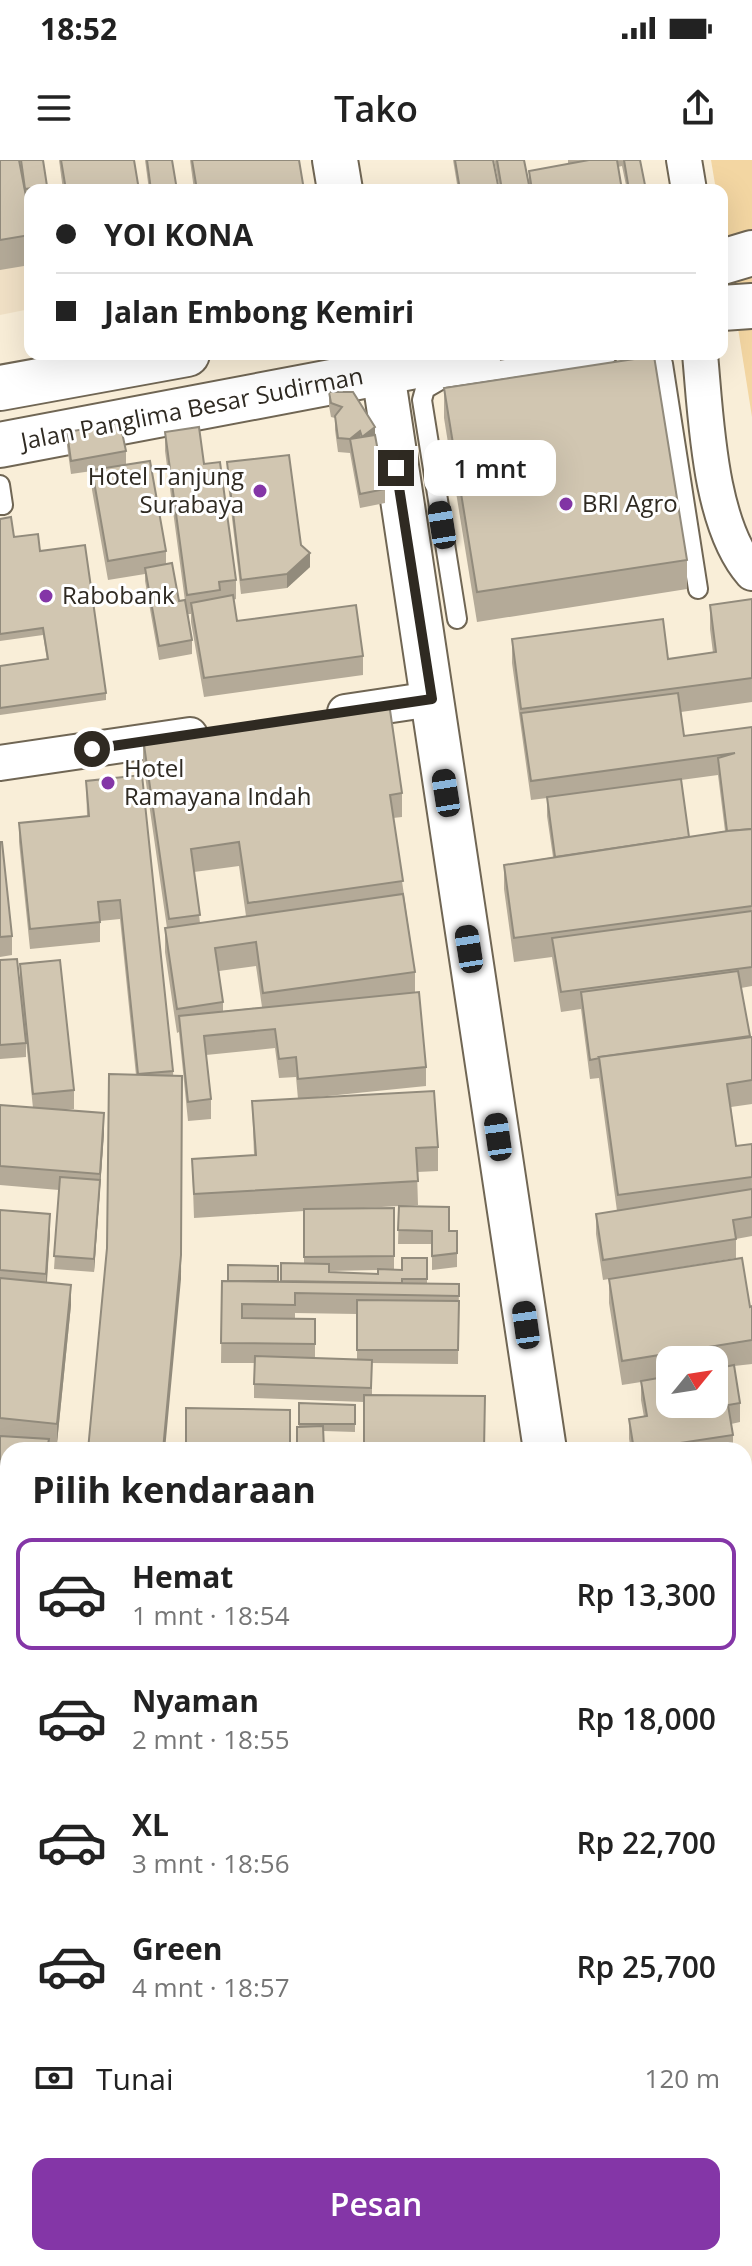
<!DOCTYPE html>
<html lang="id">
<meta charset="utf-8">
<style>
body{margin:0;font-family:"Open Sans",sans-serif;background:#f2f2f2;color:#222;height:100vh;display:flex;flex-direction:column;font-size:30px;white-space:nowrap}
*{box-sizing:border-box;margin:0}
p{font-size:26px;color:#767676}
.icon{flex:none;width:44px;height:44px;fill:none;stroke:currentColor;stroke-width:2;stroke-linecap:round;stroke-linejoin:round}
.map{position:relative;flex:1;overflow:hidden}
.drawer{position:absolute;left:0px;top:1282px;width:752px;height:824px;display:flex;flex-direction:column;background:#fff;border-radius:24px 24px 0 0;box-shadow:0 8px 32px #0002}
.drawer>*{flex:none}
.guide{position:absolute;left:24px;top:24px;width:704px;height:176px;border-radius:16px;box-shadow:0 8px 32px #0002;display:grid;align-content:center;height:176px;padding:0 32px;background:#fff}
.needle{width:52px;rotate:60deg}
.fabs{position:absolute;left:656px;top:1186px;display:grid;gap:16px}
.fabs a{display:grid;place-items:center;width:72px;height:72px;border-radius:16px;background:#fff;box-shadow:0 8px 32px #0002;font-size:40px}
.end{position:absolute;width:36px;height:36px;margin:-18px;border:10px solid #2f2a22;background:#fff;box-shadow:0 0 0 4px #fff}
.from{border-radius:50%}
.bubble{position:absolute;height:56px;border-radius:16px;background:#fff;box-shadow:0 8px 32px #0002;font-size:26px;font-weight:600;line-height:56px;text-align:center}
.car{position:absolute;width:24px;height:48px;margin:-24px -12px;border-radius:10px;box-shadow:0 0 6px 2px #0007;background:linear-gradient(#222 24%,#8ab4d8 0 40%,#222 0 76%,#8ab4d8 0 86%,#222 0)}
.guide b{display:flex;align-items:center;gap:28px;height:76px;font-size:30px}
.guide b+b{border-top:2px solid #e0e0e0}
.guide i{width:20px;height:20px;background:#222}
ul{padding:0;list-style:none}
li{display:flex;align-items:center;gap:24px;height:112px;margin:0 16px 12px;padding:0 16px;border:4px solid transparent;border-radius:16px}
li div{flex:1}
li b{display:block;font-size:30px}
li em{font-style:normal;font-weight:600}
li.active{border-color:#8436a7}
li>.icon{width:72px;height:72px;stroke-width:1.5}
h2{padding:0 32px;font-size:36px;line-height:96px}
.pay{display:flex;align-items:center;gap:20px;height:88px;padding:0 32px;font-size:30px}
.pay p{margin-inline-start:auto}
.primary-button{display:flex;gap:16px;margin-top:auto;padding:16px 32px}
.primary-button a{flex:1;height:92px;border-radius:16px;background:#8436a7;color:#fff;font-size:32px;font-weight:600;line-height:92px;text-align:center}
.status{display:flex;justify-content:space-between;align-items:center;height:56px;padding:0 40px;background:#fff;direction:ltr}
.status svg{height:22px;fill:currentColor}
header{display:flex;justify-content:space-between;align-items:center;height:104px;padding:0 32px;background:#fff;font-size:36px;font-weight:600}
.map>svg:first-child{display:block}
.built{fill:#f1e1c6}
.green{fill:#f3d6a2}
.water{fill:#b6924a;stroke:#8e733e;stroke-width:2}
.lines{fill:none;stroke-linecap:round;stroke-linejoin:round}
.service-casing{stroke:#706654;stroke-width:22}
.minor-casing{stroke:#706654;stroke-width:38}
.tertiary-casing{stroke:#706654;stroke-width:46}
.secondary-casing{stroke:#706654;stroke-width:48}
.primary-casing{stroke:#706654;stroke-width:48}
.service{stroke:#fff;stroke-width:18}
.minor{stroke:#fff;stroke-width:34}
.tertiary{stroke:#fff;stroke-width:42}
.secondary{stroke:#fff;stroke-width:44}
.primary{stroke:#fff;stroke-width:44}
.wall{fill:#b4aa98;fill-rule:evenodd}
.shaded-wall{fill:#928b7c}
.building{fill:#d1c6b1;stroke:#928b7c;stroke-width:2}
.route{stroke:#2f2a22;stroke-width:10}
.poi-dot{fill:#8436a7;stroke:#fff;stroke-width:3}
.labels{text-anchor:middle;stroke-width:6;stroke-linejoin:round;paint-order:stroke}
.street-label{font-size:24px;fill:#2f2a22;stroke:#fff}
.poi-label{font-size:24px;fill:#2f2a22;stroke:#fff;text-anchor:start}
</style>
<div class="status"><b>18:52</b><svg viewBox="0 0 49 12"><path d="M0 12V9h3v3zM5 12V6h3v6zM10 12V3h3v9zM15 12V0h3v12zM26 1h20v11H26zM47 4h2v5h-2z"/></svg></div>
<header><svg class="icon" aria-label="menu" viewBox="0 0 24 24"><path d="M4 6h16M4 12h16M4 18h16"/></svg>Tako<svg class="icon" aria-label="share" viewBox="0 0 24 24"><path d="M12 15V3M7 8l5-5 5 5M5 13v7h14v-7"/></svg></header>
<div class="map">
<svg width="752" height="2106" viewBox="0 0 752 2106">
<rect width="100%" height="100%" fill="#f9eed8"/>
<polygon class="built" points="0,0 30,87 30,149 0,155"/>
<g class="green">
<polygon points="711,0 752,0 752,257 722,67 722,30 716,30"/>
<polygon points="8,2030 8,2098 111,2098 107,2106 0,2106 0,2052"/>
</g>
<g class="water">
<polygon points="0,1796 8,1799 8,1985 0,1982"/>
<polygon points="744,2032 752,2035 752,2106 408,2106 382,2098 744,2098"/>
</g>
<g class="lines">
<g class="service-casing">
<g id="service">
<polyline points="657,194 663,204 698,429"/>
<polyline points="0,325 3,345 0,345"/>
<polyline points="457,459 422,240 425,229 444,218 608,194"/>
</g>
</g>
<g class="minor-casing">
<g id="minor">
<polyline points="684,0 689,30"/>
<path d="M700,194C706,257 709,364 752,413"/>
<polyline points="345,552 432,539"/>
<polyline points="0,603 190,575"/>
<polyline points="0,1780 8,1783"/>
<polyline points="744,1861 752,1833"/>
<polyline points="744,1997 752,2000"/>
<polyline points="0,2009 8,2011"/>
<polyline points="270,2098 304,2106"/>
</g>
</g>
<g class="tertiary-casing">
<polyline id="tertiary" points="383,213 545,1290"/>
</g>
<g class="secondary-casing">
<g id="secondary">
<polyline points="335,0 340,30"/>
<polyline points="0,1621 8,1622"/>
<polyline points="744,1807 752,1809"/>
</g>
</g>
<g class="primary-casing">
<g id="primary">
<polyline points="722,102 752,93"/>
<polyline points="722,148 752,146"/>
<polyline points="0,228 187,194"/>
<polyline points="0,285 479,194"/>
</g>
</g>
<use href="#service" class="service"/>
<use href="#minor" class="minor"/>
<use href="#tertiary" class="tertiary"/>
<use href="#secondary" class="secondary"/>
<use href="#primary" class="primary"/>
</g>
<g class="wall">
<polygon points="0,0 23,22 20,0 43,0 47,26 47,30 30,30 30,105 0,110"/>
<polygon points="59,0 134,0 139,30 63,30"/>
<polygon points="145,0 172,0 177,30 149,30"/>
<polygon points="190,0 299,0 304,30 194,30"/>
<polygon points="453,0 493,0 499,30 458,30"/>
<polygon points="494,0 524,0 529,23 529,11 568,4 568,0 640,0 646,30 627,30 622,6 618,7 622,30 500,30"/>
<polygon points="444,228 687,400 687,429 477,462 444,258"/>
<polygon points="329,232 375,275 385,329 385,343 360,348 350,293 338,292 335,270 335,258 331,257 329,246"/>
<polygon points="67,272 126,291 126,305 166,391 166,404 179,441 185,441 165,291 165,272 204,304 236,420 236,439 233,440 237,461 363,496 363,515 204,537 191,462 191,454 188,454 192,480 192,494 159,500 145,421 145,414 108,420 92,330 92,311 71,314 67,286"/>
<polygon points="227,302 301,385 310,407 287,428 241,434 227,316"/>
<polygon points="0,359 14,377 40,391 106,533 106,540 0,555 0,506 47,500 43,475 0,481"/>
<path d="M752,439V542L681,552L684,576L752,567V826L741,828L750,877H752V944L731,947L736,986L752,984V1076L736,1079V1098L603,1120L596,1074V1054L617,1051L599,918L590,919L581,849L561,852L552,797L514,802L504,729V705L553,697L547,656V638L531,640L512,503V479L668,499L713,493L710,469V445ZM718,615L725,671L689,677L681,620Z"/>
<path d="M143,578L402,633V657L393,658L415,812V832L426,907V926L298,939L296,917L279,918L275,888L206,895L211,939V959L188,961L179,872L177,873L165,792V768H167L143,602ZM239,706L246,756L200,763L194,712ZM256,806L262,847L223,851V842L219,811Z"/>
<polygon points="86,621 173,911 181,1119 136,915 120,759 100,761 100,782 30,789 19,682 19,663 87,656"/>
<polygon points="0,682 12,776 12,795 0,797"/>
<polygon points="0,800 26,883 26,897 0,899"/>
<polygon points="20,804 74,930 74,949 62,950 104,973 94,1112 54,1109 59,1030 0,1025 0,945 33,948 20,823"/>
<path d="M252,941L438,987V1011L417,1012L418,1045L401,1046L449,1071H457V1107L432,1110V1084H398L399,1046L364,1048H394V1110H402L427,1098V1123L459,1124L458,1204L372,1203V1236L364,1242L254,1238V1203H221L222,1121H281L304,1103V1051L194,1058L192,999L254,995ZM378,1110V1114L329,1112V1111ZM295,1153L357,1154V1200L315,1198V1159H295Z"/>
<polygon points="0,1050 50,1073 47,1123 71,1145 57,1283 49,1283 8,1290 8,1449 0,1449"/>
<path d="M609,1119L752,1146V1204L734,1206L740,1243V1262L731,1264L733,1275V1290H631L629,1279V1259L644,1257L641,1240V1222L622,1225L609,1143ZM670,1200H714V1244H670Z"/>
<polygon points="299,1243 355,1245 355,1272 324,1271 299,1267"/>
<polygon points="744,1414 752,1415 752,1489 748,1488 744,1539"/>
<polygon points="0,1656 8,1659 8,1755 0,1752"/>
</g>
<g class="shaded-wall">
<polygon points="375,267 375,281 362,277"/>
<polygon points="360,271 360,285 350,279"/>
<polygon points="310,393 310,407 287,428 287,414"/>
<polygon points="182,939 181,1119 165,1290 163,1290"/>
<polygon points="104,953 104,973 94,1112 94,1099"/>
<polygon points="50,1054 50,1073 46,1133 46,1114"/>
<polygon points="71,1125 71,1145 57,1283 57,1264"/>
<polygon points="748,1480 748,1494 744,1539 744,1525"/>
</g>
<g class="building">
<polygon points="0,0 19,0 30,57 30,75 0,80"/>
<polygon points="21,0 43,0 47,26 25,29"/>
<polygon points="61,0 134,0 139,30 66,30"/>
<polygon points="147,0 172,0 177,30 151,30"/>
<polygon points="192,0 299,0 304,30 197,30"/>
<polygon points="455,0 493,0 499,30 460,30"/>
<polygon points="497,0 524,0 530,30 502,30"/>
<polygon points="589,0 617,0 622,30 532,30 529,11"/>
<polygon points="624,0 640,0 646,30 629,30"/>
<polygon points="30,33 30,51 28,34"/>
<polygon points="654,196 687,400 477,432 444,228"/>
<polygon points="329,232 353,232 375,267 362,277 360,271 350,279 338,278 335,256 342,247 331,243"/>
<polygon points="120,263 126,291 71,301 67,272"/>
<polygon points="199,267 204,304 220,302 236,420 219,422 220,430 187,435 165,272"/>
<polygon points="375,275 385,329 360,334 350,279"/>
<polygon points="289,295 301,385 310,393 287,414 241,420 227,302"/>
<polygon points="150,301 166,391 108,401 92,310"/>
<polygon points="11,357 14,377 38,374 40,391 85,385 106,533 0,548 0,506 48,499 43,468 0,474 0,359"/>
<polygon points="172,403 179,441 185,440 192,480 159,486 145,408"/>
<polygon points="233,435 237,461 356,445 363,496 204,518 191,443"/>
<polygon points="752,439 752,518 521,549 512,479 663,459 668,499 716,492 710,445"/>
<polygon points="678,533 684,576 752,567 752,669 727,671 718,598 735,593 531,621 521,553"/>
<polygon points="389,543 402,633 390,635 403,721 248,743 239,682 191,689 200,755 169,759 143,578"/>
<polygon points="142,615 173,911 138,914 120,740 98,742 100,762 30,769 19,663 89,656 86,621"/>
<polygon points="681,619 689,677 555,697 547,637"/>
<polygon points="752,669 752,746 514,778 504,705 728,671"/>
<polygon points="0,682 2,682 12,776 0,777"/>
<polygon points="403,734 415,812 263,833 256,782 215,788 223,842 177,849 165,768"/>
<polygon points="752,751 752,807 561,832 552,778"/>
<polygon points="17,799 26,883 0,885 0,800"/>
<polygon points="60,800 74,930 33,934 20,804"/>
<polygon points="738,811 750,876 599,897 600,898 590,900 581,832"/>
<polygon points="419,832 426,907 298,919 296,897 279,899 275,869 204,876 211,939 188,942 179,856"/>
<polygon points="752,877 752,920 727,924 736,986 752,984 752,1017 618,1035 599,897"/>
<polygon points="109,914 182,916 181,1095 163,1290 88,1290 107,1088"/>
<polygon points="434,931 438,987 416,988 418,1021 194,1034 192,999 256,995 252,941"/>
<polygon points="0,945 104,953 100,1014 0,1006"/>
<polygon points="60,1017 100,1020 94,1099 54,1096"/>
<polygon points="752,1029 752,1057 733,1060 736,1079 603,1100 596,1054"/>
<polygon points="399,1046 449,1047 449,1071 457,1071 457,1093 432,1096 432,1071 398,1070"/>
<polygon points="394,1048 394,1096 304,1097 304,1049"/>
<polygon points="0,1050 50,1054 46,1114 0,1110"/>
<polygon points="402,1098 427,1098 427,1119 402,1119 402,1123 281,1121 281,1103 329,1104 329,1112 378,1114 378,1109 402,1110"/>
<polygon points="742,1098 750,1147 752,1146 752,1180 622,1201 609,1119"/>
<polygon points="228,1105 278,1106 278,1121 228,1121"/>
<polygon points="0,1118 71,1125 57,1264 0,1258"/>
<polygon points="222,1121 459,1124 459,1136 295,1133 295,1145 242,1144 242,1158 315,1159 315,1184 221,1183"/>
<polygon points="357,1140 459,1141 458,1190 357,1190"/>
<polygon points="255,1196 372,1200 371,1228 254,1224"/>
<polygon points="734,1205 740,1243 728,1245 733,1275 634,1290 629,1259 647,1256 641,1221 670,1216 670,1244 714,1244 714,1209"/>
<polygon points="364,1235 485,1236 484,1290 364,1290"/>
<polygon points="299,1243 355,1245 355,1264 299,1264"/>
<polygon points="186,1248 290,1250 290,1290 186,1290"/>
<polygon points="323,1266 324,1290 297,1290 297,1267"/>
<polygon points="0,1276 49,1279 48,1284 53,1290 8,1290 8,1436 0,1435"/>
<polygon points="744,1414 752,1415 752,1475 744,1474"/>
<polygon points="744,1480 748,1480 744,1525"/>
<polygon points="0,1656 8,1659 8,1698 0,1695"/>
<polygon points="0,1695 8,1698 8,1735 0,1732"/>
<polygon points="114,2098 200,2098 205,2100 202,2106 111,2106"/>
</g>
<g class="lines">
<polyline class="route" points="92,589 432,539 396,308"/>
</g>
<g class="poi-dot">
<circle cx="260" cy="331" r="8"/>
<circle cx="566" cy="344" r="8"/>
<circle cx="46" cy="436" r="8"/>
<circle cx="108" cy="623" r="8"/>
</g>
<g class="labels">
<g class="street-label">
<text transform="translate(192 249) rotate(-11)" y="8">Jalan Panglima Besar Sudirman</text>
</g>
<g class="poi-label">
<text x="244" y="325" text-anchor="end">Hotel Tanjung<tspan x="244" dy="28">Surabaya</tspan></text>
<text x="582" y="352">BRI Agro</text>
<text x="62" y="444">Rabobank</text>
<text x="124" y="617">Hotel<tspan x="124" dy="28">Ramayana Indah</tspan></text>
</g>
</g>
</svg>
<div class="fabs">
<a><svg class="needle" viewBox="-14 -14 28 28"><path d="M0-13l5 13h-10z" fill="#e53935"/><path d="M0 13l5-13h-10z" fill="#767676"/></svg></a>
</div>
<i class="end from" style="left:92px;top:589px"></i>
<i class="end" style="left:396px;top:308px"></i>
<div class="bubble" style="left:424px;top:280px;width:132px">1 mnt</div>
<i class="car" style="left:442px;top:365px;rotate:351deg"></i>
<i class="car" style="left:446px;top:633px;rotate:351deg"></i>
<i class="car" style="left:469px;top:789px;rotate:351deg"></i>
<i class="car" style="left:498px;top:977px;rotate:352deg"></i>
<i class="car" style="left:526px;top:1165px;rotate:352deg"></i>
<div class="guide">
<b><i class="from"></i>YOI KONA</b>
<b><i></i>Jalan Embong Kemiri</b>
</div>
<section class="drawer">
<h2>Pilih kendaraan</h2>
<ul>
<li class="active"><svg class="icon" aria-label="car" viewBox="0 0 24 24"><path d="M5 17H2v-5l4-1 3-4h7l3 4 3 1v5h-3M9 17h6M6 11h13"/><circle cx="7" cy="17" r="2"/><circle cx="17" cy="17" r="2"/></svg><div><b>Hemat</b><p>1 mnt · 18:54</p></div><em>Rp 13,300</em></li>
<li><svg class="icon" aria-label="car" viewBox="0 0 24 24"><path d="M5 17H2v-5l4-1 3-4h7l3 4 3 1v5h-3M9 17h6M6 11h13"/><circle cx="7" cy="17" r="2"/><circle cx="17" cy="17" r="2"/></svg><div><b>Nyaman</b><p>2 mnt · 18:55</p></div><em>Rp 18,000</em></li>
<li><svg class="icon" aria-label="car" viewBox="0 0 24 24"><path d="M5 17H2v-5l4-1 3-4h7l3 4 3 1v5h-3M9 17h6M6 11h13"/><circle cx="7" cy="17" r="2"/><circle cx="17" cy="17" r="2"/></svg><div><b>XL</b><p>3 mnt · 18:56</p></div><em>Rp 22,700</em></li>
<li><svg class="icon" aria-label="car" viewBox="0 0 24 24"><path d="M5 17H2v-5l4-1 3-4h7l3 4 3 1v5h-3M9 17h6M6 11h13"/><circle cx="7" cy="17" r="2"/><circle cx="17" cy="17" r="2"/></svg><div><b>Green</b><p>4 mnt · 18:57</p></div><em>Rp 25,700</em></li>
</ul>
<div class="pay"><svg class="icon" aria-label="cash" viewBox="0 0 24 24"><path d="M3 7h18v10H3z"/><circle cx="12" cy="12" r="2"/></svg>Tunai<p>120 m</p></div>
<div class="primary-button"><a>Pesan</a></div>
</section>
</div>
